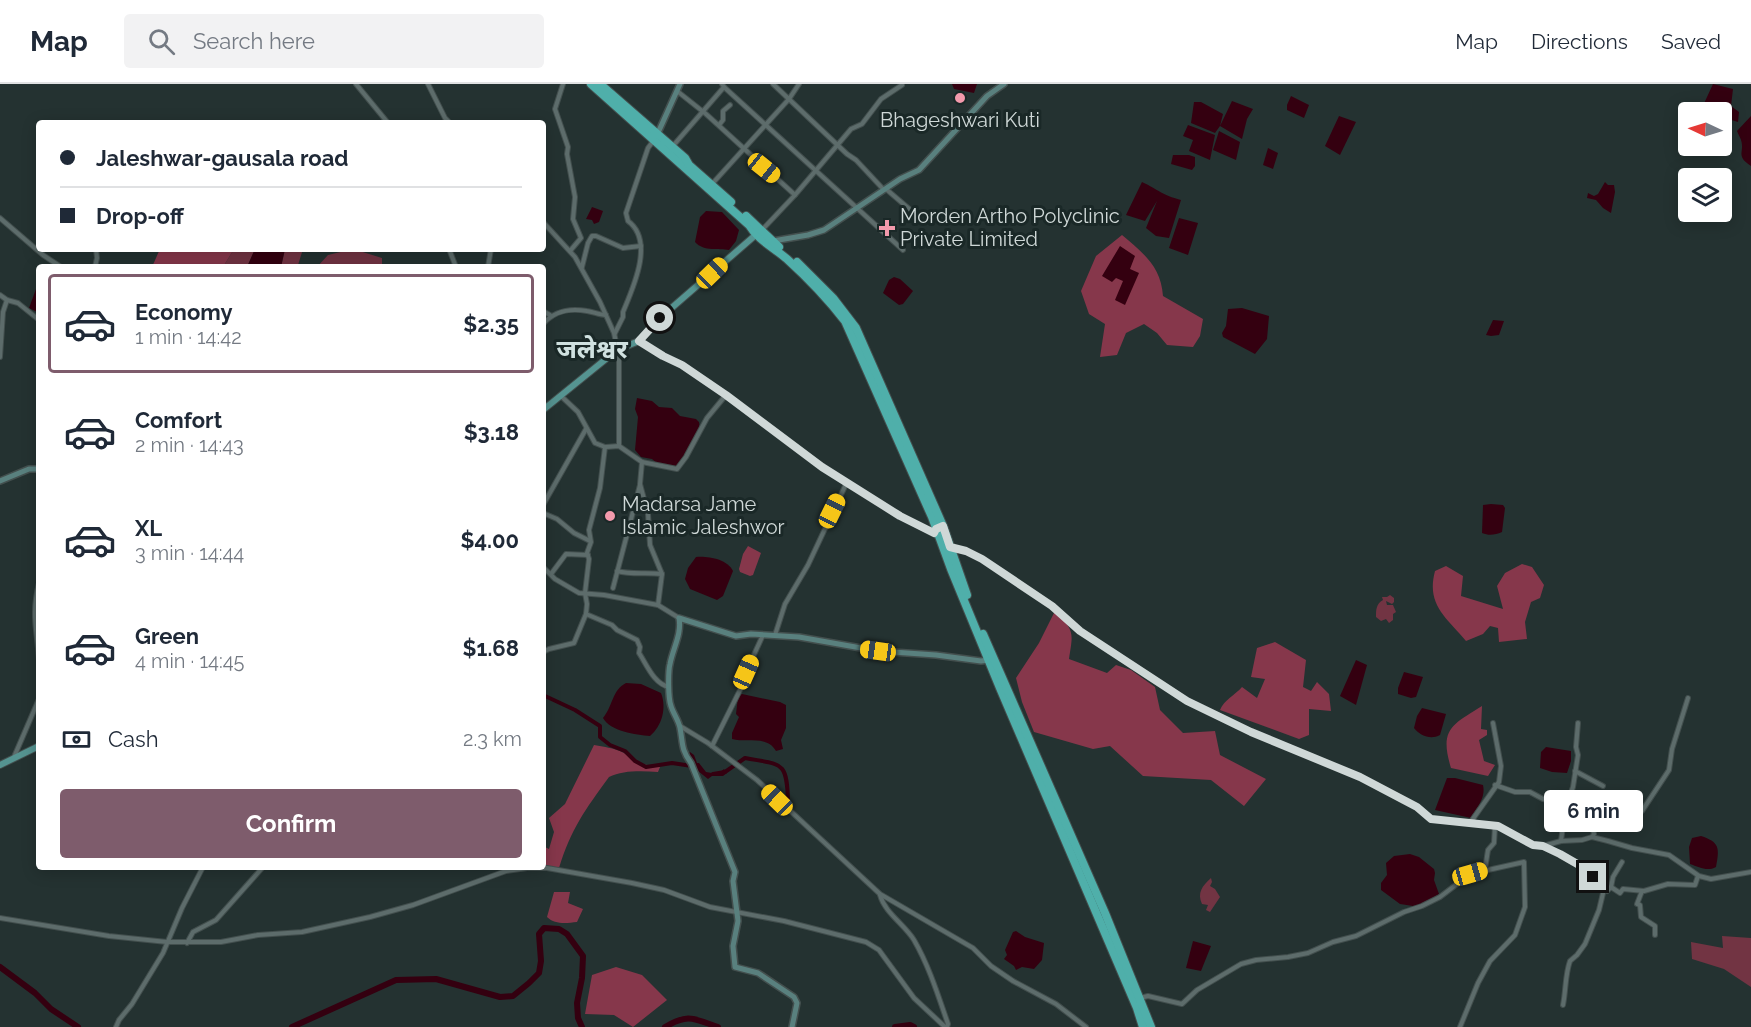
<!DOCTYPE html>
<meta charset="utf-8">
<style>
body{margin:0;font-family:Raleway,"Noto Sans Devanagari",sans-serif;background:#f2f2f3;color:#1f2937;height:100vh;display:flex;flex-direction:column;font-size:22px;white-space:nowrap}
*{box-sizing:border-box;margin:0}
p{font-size:20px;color:#747a83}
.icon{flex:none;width:33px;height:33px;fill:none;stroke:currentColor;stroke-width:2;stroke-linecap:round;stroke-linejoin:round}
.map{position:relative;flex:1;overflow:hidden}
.drawer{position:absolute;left:36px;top:180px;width:510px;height:606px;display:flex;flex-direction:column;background:#fff;border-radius:6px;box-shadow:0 3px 15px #0003}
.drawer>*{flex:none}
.banner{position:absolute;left:36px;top:36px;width:510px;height:132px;border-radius:6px;box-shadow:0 3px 15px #0003;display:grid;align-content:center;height:132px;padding:0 24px;background:#fff}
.needle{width:39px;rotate:274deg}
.fabs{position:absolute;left:1678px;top:18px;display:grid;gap:12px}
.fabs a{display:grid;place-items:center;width:54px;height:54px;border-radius:6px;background:#fff;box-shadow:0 3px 15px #0003;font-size:30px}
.end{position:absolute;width:27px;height:27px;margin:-14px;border:8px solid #cfd8d7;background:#111;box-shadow:0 0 0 3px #111}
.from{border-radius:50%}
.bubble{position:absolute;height:42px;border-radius:6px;background:#fff;box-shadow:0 3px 15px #0003;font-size:20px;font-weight:700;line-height:42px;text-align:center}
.car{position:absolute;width:18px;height:36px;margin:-18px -9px;border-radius:8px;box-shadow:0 0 4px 2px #0007;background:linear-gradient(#f5c518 24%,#345 0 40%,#f5c518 0 76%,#345 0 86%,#f5c518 0)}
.banner b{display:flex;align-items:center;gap:21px;height:57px;font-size:22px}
.banner b+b{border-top:2px solid #e0e1e3}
.banner i{width:15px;height:15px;background:#1f2937}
ul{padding:10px 0 0;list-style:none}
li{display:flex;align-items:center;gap:18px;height:99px;margin:0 12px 9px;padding:0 12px;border:3px solid transparent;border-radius:6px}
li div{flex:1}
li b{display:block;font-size:22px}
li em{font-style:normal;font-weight:700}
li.active{border-color:#7e5c6c}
li>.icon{width:54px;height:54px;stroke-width:1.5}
.pay{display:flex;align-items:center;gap:15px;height:66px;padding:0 24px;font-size:22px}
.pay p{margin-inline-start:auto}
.primary-button{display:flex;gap:12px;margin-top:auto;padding:12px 24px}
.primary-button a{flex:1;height:69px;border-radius:6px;background:#7e5c6c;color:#fff;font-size:24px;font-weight:700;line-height:69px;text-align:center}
header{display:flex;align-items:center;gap:36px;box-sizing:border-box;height:84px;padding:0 30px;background:#fff;border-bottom:2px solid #e0e1e3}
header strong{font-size:28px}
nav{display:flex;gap:33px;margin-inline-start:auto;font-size:21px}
.search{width:420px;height:54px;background:#f2f2f3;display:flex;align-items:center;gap:15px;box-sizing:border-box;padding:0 21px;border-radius:6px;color:#747a83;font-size:22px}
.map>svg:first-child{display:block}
.green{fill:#723443}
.forest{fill:#86374b}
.water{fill:#340010}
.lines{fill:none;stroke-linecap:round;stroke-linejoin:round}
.canal{stroke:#340010;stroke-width:4}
.river{stroke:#340010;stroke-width:6}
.street-casing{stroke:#434f4e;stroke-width:6}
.secondary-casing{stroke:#434f4e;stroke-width:8}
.primary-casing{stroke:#434f4e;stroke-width:8}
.highway-casing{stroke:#434f4e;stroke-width:10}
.street{stroke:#5d6c6b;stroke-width:4}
.secondary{stroke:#59807e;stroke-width:5}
.primary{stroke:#559491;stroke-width:6}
.highway{stroke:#4fafaa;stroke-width:8}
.route{stroke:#cfd8d7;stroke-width:8}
.poi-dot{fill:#f39aac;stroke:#1a2827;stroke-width:2}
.labels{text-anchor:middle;stroke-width:6;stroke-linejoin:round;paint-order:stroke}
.poi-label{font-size:20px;fill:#cfd8d7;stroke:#1a2827;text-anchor:start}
.district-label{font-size:26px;font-weight:bold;fill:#d0e1e0;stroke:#1a2827}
</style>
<header>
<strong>Map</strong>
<div class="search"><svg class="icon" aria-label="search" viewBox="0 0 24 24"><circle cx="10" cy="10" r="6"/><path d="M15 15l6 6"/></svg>Search here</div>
<nav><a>Map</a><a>Directions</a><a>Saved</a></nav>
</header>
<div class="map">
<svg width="1751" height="943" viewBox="0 0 1751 943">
<rect width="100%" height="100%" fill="#243231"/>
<g class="green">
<polygon points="234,165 255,165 247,183 223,183"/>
<polygon points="285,165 303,165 298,181 305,183 281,183"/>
<polygon points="353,165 382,174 382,183 317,183 328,171"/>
<path d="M1390,511L1394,514V518L1392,520L1386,517L1387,521H1393L1396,528L1393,530V536L1389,539L1386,535L1381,537L1376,533C1376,526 1376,520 1383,516L1382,513H1387Z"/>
<path d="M1211,794L1212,798L1210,802L1215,805L1220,813L1210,828L1206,826L1208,821L1202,820C1197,809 1202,802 1211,794Z"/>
<polygon points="1722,852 1751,854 1751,903 1724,885 1692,875 1691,858 1723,864"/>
</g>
<g class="forest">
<path d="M1122,151C1143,169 1161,182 1163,212L1203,235L1200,252L1193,263L1167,261L1157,249L1144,240L1126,249L1117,271L1100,273L1105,240L1089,230L1081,207L1096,172Z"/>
<polygon points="160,165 234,165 223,183 152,183"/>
<polygon points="748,462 761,469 753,491 750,492 740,488 739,485 743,470"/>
<path d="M1522,480L1532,483L1544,501L1540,514L1531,518L1525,538L1527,555L1499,558L1498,544L1490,542L1483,550L1466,557C1446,533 1426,521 1435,487L1446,482L1463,492L1461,512L1503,525L1497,502L1505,489Z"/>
<path d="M1055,527C1075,547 1073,549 1069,575L1107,589L1116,581L1131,586L1155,603L1160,626L1183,649L1215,647L1220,671L1266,695L1244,722L1211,696L1143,692L1110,662L1093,665L1034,648L1022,618L1016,594L1039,559Z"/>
<path d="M1275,558L1306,576L1303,603L1311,607L1317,598L1329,610L1331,627L1309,625V651L1299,655L1220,626C1224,616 1235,611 1242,603L1257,614L1265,595L1251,593L1257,564Z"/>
<path d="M1482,622L1481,645L1487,646V651L1479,656L1484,677L1495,681L1488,692L1451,684C1439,645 1452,641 1482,622Z"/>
<path d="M594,661C609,664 626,665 635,679L660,683L658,688C642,687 623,686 609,693C585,726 571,745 559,784L543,783V762L549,765L554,748L549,734L565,720Z"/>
<path d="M554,808H570L568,819L583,825L577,838C567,839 555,841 547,833Z"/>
<polygon points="616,883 642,891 667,916 633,943 614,931 585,930 592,891"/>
</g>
<g class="water">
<polygon points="952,0 977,0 974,9 954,5"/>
<polygon points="1713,0 1733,5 1731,22 1739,28 1738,38 1722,33 1722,28 1701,26"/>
<polygon points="1291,12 1309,21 1304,34 1287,26 1287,21"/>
<polygon points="1232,17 1253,25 1247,35 1242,55 1220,42 1215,49 1191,39 1194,18 1201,18 1223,30 1220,42"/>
<polygon points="1339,32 1356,38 1340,71 1325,62"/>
<path d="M1751,32V82C1735,71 1745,69 1741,56C1740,53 1738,50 1737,47Z"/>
<polygon points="1188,41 1215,51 1210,76 1189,67 1193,56 1183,52"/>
<polygon points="1219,47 1240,58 1236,76 1213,66"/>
<polygon points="1268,64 1278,69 1273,85 1263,81"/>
<polygon points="1173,71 1189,71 1195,73 1195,82 1192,86 1171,80"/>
<path d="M1142,98C1159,106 1162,111 1181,116L1169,154L1156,152L1146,144L1157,117L1145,137L1126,131Z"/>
<polygon points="1605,98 1608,101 1614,101 1615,108 1611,129 1603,124 1596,116 1587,114 1588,109 1594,112 1598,110"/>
<polygon points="592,123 603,127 599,138 594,140 592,136 586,135"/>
<path d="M706,127L722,128L739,146L736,157L729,166C719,164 704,168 695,158L700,133Z"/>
<polygon points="1179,134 1198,139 1188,171 1169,164"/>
<polygon points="1120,162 1135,172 1130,185 1139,189 1125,221 1115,216 1123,197 1116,194 1112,198 1102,192"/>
<polygon points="255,165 285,165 281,183 247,183"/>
<polygon points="894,193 900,195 913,207 903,220 899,221 883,209 889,196"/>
<polygon points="39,204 39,229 29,224 36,205"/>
<polygon points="1242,224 1269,232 1267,255 1255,270 1223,253 1222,249 1226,242 1228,225"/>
<polygon points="1493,236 1504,237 1499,251 1491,252 1486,251"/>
<path d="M637,314L652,317L659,323L672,324L680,332L696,335L699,338C702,348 684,373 677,382L659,381L652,375L641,373L635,366L638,333L635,325Z"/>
<path d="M1491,420L1503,421L1505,424L1502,448C1495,451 1489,452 1482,449L1483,421Z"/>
<path d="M696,473C708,472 727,475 733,487L723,512L717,516L690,505L685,495L688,484Z"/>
<polygon points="1356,576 1367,581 1356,621 1340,612"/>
<polygon points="1404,588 1423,593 1416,613 1411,614 1398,610 1398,604"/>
<path d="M626,599L641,600L661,609C667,624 662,642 650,652C636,651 610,647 603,634C613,622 612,606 626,599Z"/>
<path d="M742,610L780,618L786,621V644L781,656L783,665L776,667C767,651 746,659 732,655V649L739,633L736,630L738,613Z"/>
<path d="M1422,624L1446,630L1440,651C1431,656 1420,652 1414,644L1417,632Z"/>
<polygon points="1546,663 1571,667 1571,677 1567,689 1552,688 1540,684 1541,668"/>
<polygon points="690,668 694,671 697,679 699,679 706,688 718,690 724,685 727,689 723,692 712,692 708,695 698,687 695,687 687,671"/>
<path d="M1447,694H1455L1483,701C1486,714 1477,723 1471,734L1435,726Z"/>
<path d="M1701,752C1719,758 1720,763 1716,783C1707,788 1699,783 1690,780L1689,763L1692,754Z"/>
<polygon points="1410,770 1419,773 1434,785 1435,789 1434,796 1439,810 1424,820 1413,822 1400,820 1381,806 1381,799 1387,791 1386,779 1394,772"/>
<polygon points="1016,847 1025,853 1044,859 1042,876 1034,885 1022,883 1016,886 1014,882 1004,875 1007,871 1005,866 1013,848"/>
<polygon points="1193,857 1211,862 1201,887 1186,884"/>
</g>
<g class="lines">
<g class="canal">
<polyline points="543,611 575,626 600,642 600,653 610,661 625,667 635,677 646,683 672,679 692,682"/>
<path d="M713,690L725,688L745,674C782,681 787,676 788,718"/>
</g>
<g class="river">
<polyline points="0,883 35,909 51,925 78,943"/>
<polyline points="292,943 396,896 436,895 500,913 513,912 529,899 539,889 541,877 539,850 544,844 559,845 567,850 583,872 582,894 577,919 578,934 582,943"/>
<path d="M665,943C689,929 694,935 718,943"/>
<polyline points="895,943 910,941 914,943"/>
</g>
<g class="street-casing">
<g id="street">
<polyline points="356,0 388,39"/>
<polyline points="428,0 445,34 450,39"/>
<polyline points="563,0 555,25 568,63 567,70 575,113 573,135 581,154 570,167"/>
<polyline points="773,0 847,70 856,76 884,106"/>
<polyline points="724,3 903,166"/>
<polyline points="677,7 706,30 795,111"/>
<polyline points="719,41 723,36 723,27 730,21"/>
<polyline points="672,63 724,3 722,0"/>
<polyline points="712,100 789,15 799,0"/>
<polyline points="886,105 914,129"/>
<polyline points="0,134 43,171 61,183"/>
<polyline points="543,138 575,173 600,218 614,249 619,272 619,362"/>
<polyline points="762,146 795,111 851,45 862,40 881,15 902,1"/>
<polyline points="449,165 456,183"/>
<polyline points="95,183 97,174 96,165"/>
<polyline points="488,183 491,165"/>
<polyline points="582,183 588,159 592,152 596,152 623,164 641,162"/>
<polyline points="0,211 7,216 18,219 39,236"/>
<polyline points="543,227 550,231"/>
<path d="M543,240C555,226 570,224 587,227C594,228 599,231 606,231"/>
<path d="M615,249L623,233V228C633,204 655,157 628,137L626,129L648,64L654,56"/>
<polyline points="639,257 663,272 682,281 726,311 822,383 900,432 937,452"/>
<polyline points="0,273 3,228 7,216"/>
<path d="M561,312L578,328L595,359L605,363L600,404L589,446L591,458L587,469L589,475L585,509L587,520L586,530L612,541L617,546L637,556L640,563L639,569C647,581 654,600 669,603"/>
<polyline points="606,363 619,362 642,378 640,400 648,430 650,461 662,490 658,521"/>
<polyline points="642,378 677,385 686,373 707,334 726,311"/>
<polyline points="543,421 586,345"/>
<polyline points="543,429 557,435 574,449 590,457"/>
<polyline points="950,463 966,467 982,475 1052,522 1080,547 1187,617 1251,648 1360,693 1417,723 1431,735 1498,742 1533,761 1543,762 1561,757 1582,756 1592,753 1608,757 1632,764 1669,771 1699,792 1711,795 1751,788"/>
<polyline points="543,483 555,495 579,509 604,511 658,521 679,534"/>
<path d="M617,487C632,491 646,488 662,490"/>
<polyline points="551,490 566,470 588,471"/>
<path d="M39,499C31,532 37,544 39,576"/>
<polyline points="613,504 640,401"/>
<polyline points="775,551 785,520 808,481 847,398"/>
<polyline points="543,568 549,565 574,559 586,530"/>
<polyline points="680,642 708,659 757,696 880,810 973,864 991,882 1013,897 1056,920 1086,943"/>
<polyline points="712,662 745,596 746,588 763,551"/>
<polyline points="14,673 39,615"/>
<polyline points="1575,687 1603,702"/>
<polyline points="1495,701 1515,708 1530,708 1543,715 1567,720 1573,703 1578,671 1576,663 1578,639"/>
<polyline points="1601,731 1603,720"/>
<polyline points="1470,739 1499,698 1501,682 1493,639"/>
<polyline points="1592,753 1594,750 1590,734 1605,730 1629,731 1642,727 1669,686 1672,665 1688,614"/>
<polyline points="1561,757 1566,720"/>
<polyline points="1544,763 1586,785 1607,807 1611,803 1620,809 1623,805 1644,807 1668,800 1695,801 1698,792"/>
<polyline points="1485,785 1488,766 1494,759 1495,742"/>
<polyline points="1611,803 1613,793 1622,778"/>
<polyline points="1642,807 1637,820 1640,821 1641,833 1655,842 1655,851"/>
<path d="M880,811C885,829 904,840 914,856C929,882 938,911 948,940L947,943"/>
<polyline points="0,834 109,852 167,858 221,858 258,851 302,848 370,833 413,821 506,787 527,784 547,784 632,799 664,806 710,823 784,837 866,858 879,866 914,914 945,943"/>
<polyline points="187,859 193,848 216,836 263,783"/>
<polyline points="1140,914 1148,912 1182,920 1197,906 1241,880 1256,876 1288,873 1308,869 1333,858 1356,852 1404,828 1422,822 1440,813 1470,790 1524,778 1525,823 1515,851 1490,877 1478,899 1460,943"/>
<path d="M1563,921C1566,906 1565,891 1570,877L1577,871L1585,860L1599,826L1604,805"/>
<polyline points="116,943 119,936 132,920 163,869 182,824 203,783"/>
</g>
</g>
<g class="secondary-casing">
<g id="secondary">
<polyline points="657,51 680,0"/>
<polyline points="773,157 808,151 824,146 900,95 919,86 987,12 1004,0"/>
<polyline points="0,397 29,385 39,385"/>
<path d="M792,943L797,919L794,913L758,889L735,883L733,862L738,837L733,797L735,788L691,679C681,666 683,659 680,644C679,637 673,629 671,622C668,614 668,588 670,580C673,564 682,550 679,534L736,552L751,550L799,553L878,567L936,571L981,577L989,576"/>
</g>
</g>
<g class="primary-casing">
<g id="primary">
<polyline points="543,326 617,266 639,257 660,234 759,148"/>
<polyline points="0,681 39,662"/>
</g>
</g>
<g class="highway-casing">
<g id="highway">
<path d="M591,0L749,141C758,156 773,163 787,175C808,194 828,215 845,237L932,433L951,485L1000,604L1137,924L1143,943"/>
<polyline points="600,0 685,74 689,81 731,118"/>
<polyline points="746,132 779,163"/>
<polyline points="797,178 833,214 856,244 943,442 967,511"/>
<polyline points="983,550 1105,829 1151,943"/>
</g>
</g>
<use href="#street" class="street"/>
<use href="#secondary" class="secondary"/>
<use href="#primary" class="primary"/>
<use href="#highway" class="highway"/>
</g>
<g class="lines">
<polyline class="route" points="660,234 639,257 663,272 682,281 726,311 822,383 900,432 934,449 936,445 943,442 950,463 966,467 982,475 1052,522 1080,547 1187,617 1251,648 1360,693 1417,723 1431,735 1498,742 1533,761 1543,762 1560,770 1586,785 1593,793"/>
</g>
<g class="poi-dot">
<circle cx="960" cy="14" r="6"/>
<path d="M884 135h6v6h6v6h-6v6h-6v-6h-6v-6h6z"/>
<circle cx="610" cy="432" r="6"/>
</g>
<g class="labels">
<g class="poi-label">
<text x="960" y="43" text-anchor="middle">Bhageshwari Kuti</text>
<text x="900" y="139">Morden Artho Polyclinic<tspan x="900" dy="23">Private Limited</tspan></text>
<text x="622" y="427">Madarsa Jame<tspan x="622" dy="23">Islamic Jaleshwor</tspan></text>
</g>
<g class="district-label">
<text x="592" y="274">जलेश्वर</text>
</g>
</g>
</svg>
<div class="fabs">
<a><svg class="needle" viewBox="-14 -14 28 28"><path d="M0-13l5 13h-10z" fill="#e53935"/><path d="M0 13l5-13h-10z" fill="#747a83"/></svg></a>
<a><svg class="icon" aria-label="layers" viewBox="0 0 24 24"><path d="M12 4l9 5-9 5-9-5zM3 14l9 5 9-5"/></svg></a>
</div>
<i class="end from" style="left:660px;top:234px"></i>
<i class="end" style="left:1593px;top:793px"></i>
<div class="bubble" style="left:1544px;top:706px;width:99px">6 min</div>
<i class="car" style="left:764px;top:84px;rotate:129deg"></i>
<i class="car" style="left:712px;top:189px;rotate:46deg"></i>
<i class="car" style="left:832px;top:427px;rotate:26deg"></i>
<i class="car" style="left:878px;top:567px;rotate:278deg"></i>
<i class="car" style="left:746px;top:588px;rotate:24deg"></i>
<i class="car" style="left:777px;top:716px;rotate:314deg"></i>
<i class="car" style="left:1470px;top:790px;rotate:74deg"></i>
<div class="banner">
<b><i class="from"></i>Jaleshwar-gausala road</b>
<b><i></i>Drop-off</b>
</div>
<section class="drawer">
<ul>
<li class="active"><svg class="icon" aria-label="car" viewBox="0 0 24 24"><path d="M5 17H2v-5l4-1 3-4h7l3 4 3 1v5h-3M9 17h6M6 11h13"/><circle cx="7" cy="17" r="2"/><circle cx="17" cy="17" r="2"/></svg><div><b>Economy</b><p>1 min · 14:42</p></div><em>$2.35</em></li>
<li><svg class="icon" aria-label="car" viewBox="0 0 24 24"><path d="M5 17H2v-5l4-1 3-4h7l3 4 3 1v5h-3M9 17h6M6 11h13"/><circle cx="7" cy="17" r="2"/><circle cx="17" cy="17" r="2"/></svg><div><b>Comfort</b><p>2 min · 14:43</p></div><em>$3.18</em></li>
<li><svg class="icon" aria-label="car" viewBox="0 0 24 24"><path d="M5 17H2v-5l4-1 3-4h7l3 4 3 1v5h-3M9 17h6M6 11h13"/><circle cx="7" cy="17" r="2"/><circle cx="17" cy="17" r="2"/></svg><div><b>XL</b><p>3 min · 14:44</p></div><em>$4.00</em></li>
<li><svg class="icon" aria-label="car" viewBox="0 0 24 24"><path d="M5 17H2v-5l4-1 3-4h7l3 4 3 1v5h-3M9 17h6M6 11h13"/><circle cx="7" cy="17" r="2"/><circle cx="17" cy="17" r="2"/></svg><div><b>Green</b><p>4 min · 14:45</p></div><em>$1.68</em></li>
</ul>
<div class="pay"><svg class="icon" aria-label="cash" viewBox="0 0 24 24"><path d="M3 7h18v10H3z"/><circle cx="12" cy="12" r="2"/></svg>Cash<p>2.3 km</p></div>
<div class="primary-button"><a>Confirm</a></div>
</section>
</div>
